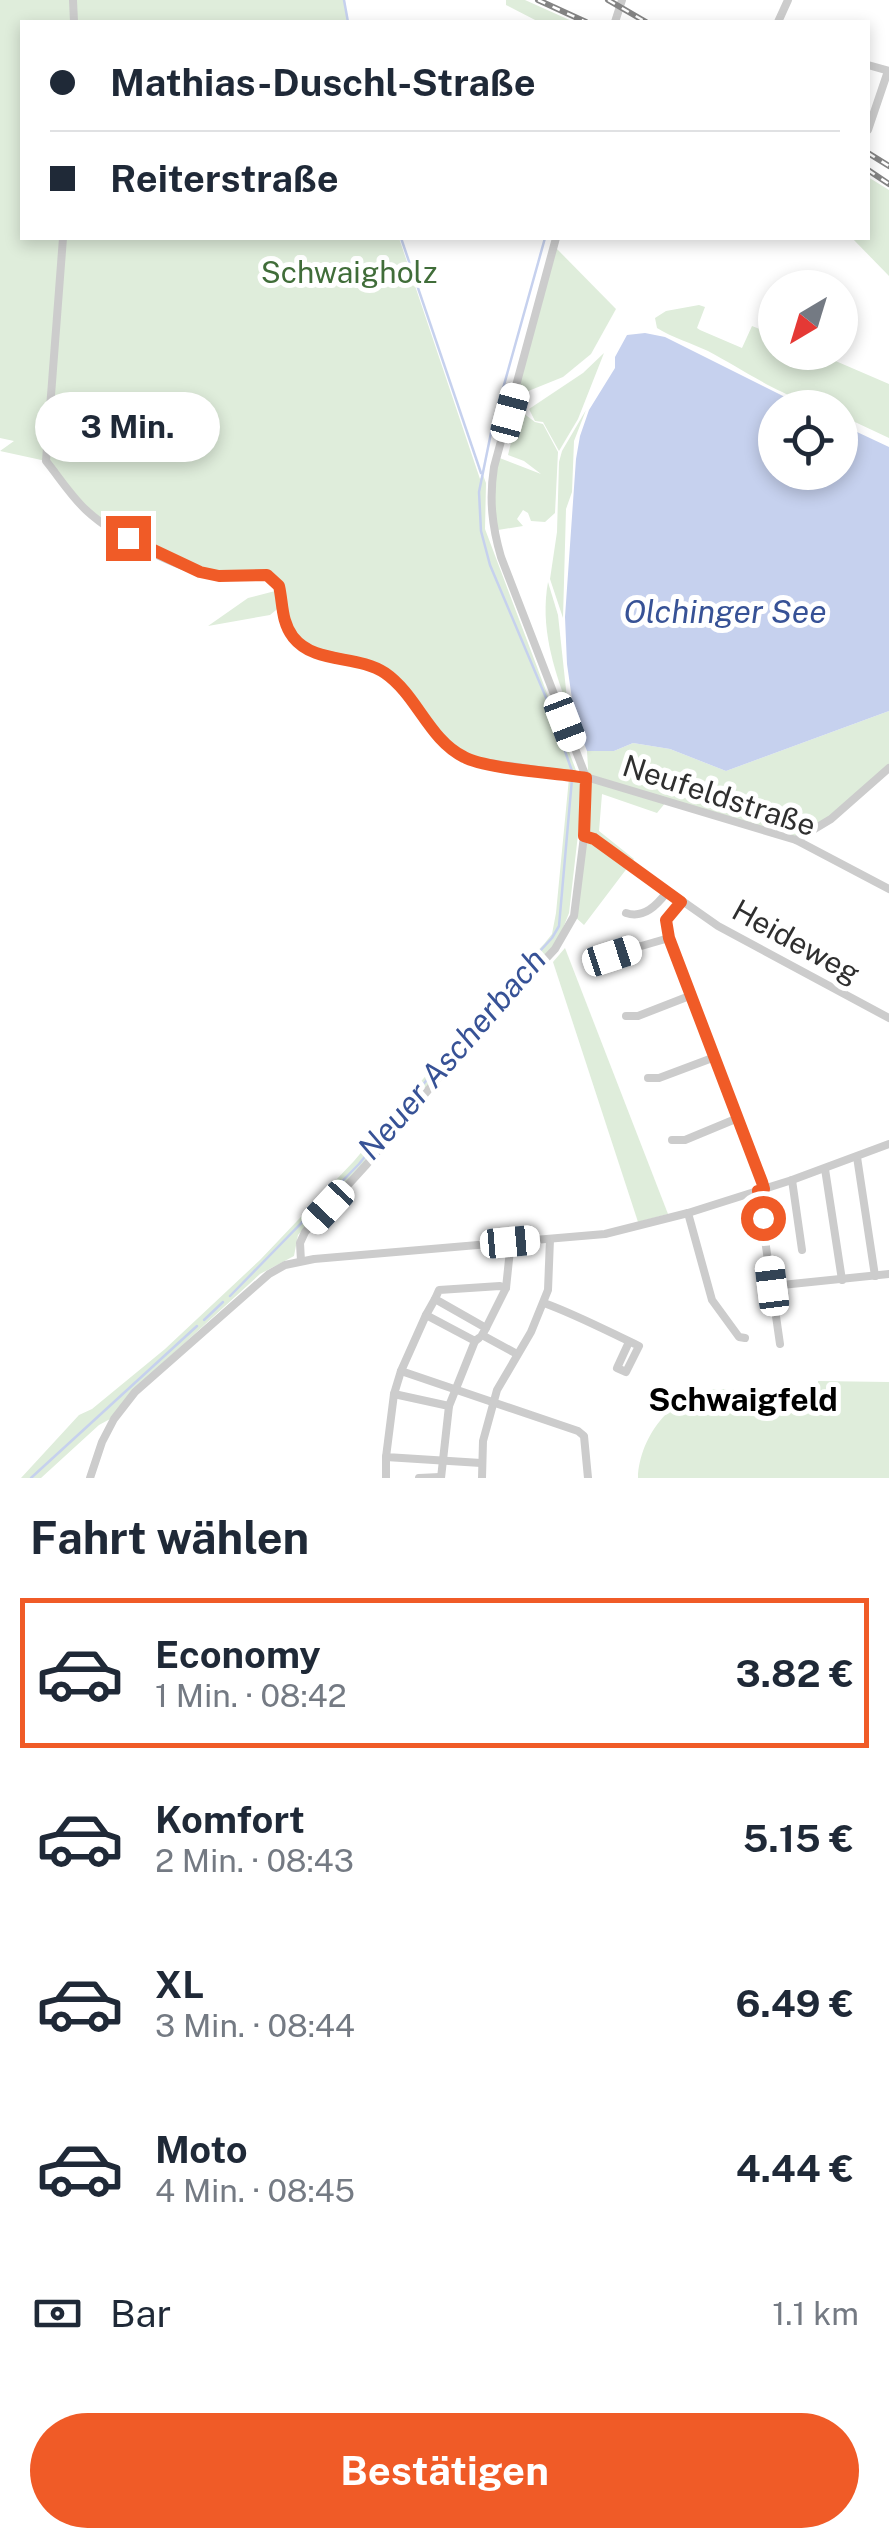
<!DOCTYPE html>
<html lang="de">
<meta charset="utf-8">
<style>
body{margin:0;font-family:"Public Sans",sans-serif;background:#f2f2f3;color:#1f2937;height:100vh;display:flex;flex-direction:column;font-size:38px;white-space:nowrap}
*{box-sizing:border-box;margin:0}
p{font-size:32px;color:#747a83}
.icon{flex:none;width:55px;height:55px;fill:none;stroke:currentColor;stroke-width:2;stroke-linecap:round;stroke-linejoin:round}
.map{position:relative;height:1478px;overflow:hidden}
.panel{display:flex;flex-direction:column;background:#fff;flex:1}
.panel>*{flex:none}
.banner{position:absolute;left:20px;top:20px;width:850px;height:220px;border-radius:0px;box-shadow:0 5px 15px #0003;display:grid;align-content:center;height:220px;padding:0 30px;background:#fff}
.needle{width:65px;rotate:218deg}
.buttons{position:absolute;left:758px;top:270px;display:grid;gap:20px}
.buttons a{display:grid;place-items:center;width:100px;height:100px;border-radius:50%;background:#fff;box-shadow:0 5px 15px #0003;font-size:50px}
.end{position:absolute;width:45px;height:45px;margin:-22px;border:12px solid #f05b27;background:#fff;box-shadow:0 0 0 5px #fff}
.from{border-radius:50%}
.bubble{position:absolute;height:70px;border-radius:35px;background:#fff;box-shadow:0 5px 15px #0003;font-size:32px;font-weight:700;line-height:70px;text-align:center}
.car{position:absolute;width:30px;height:60px;margin:-30px -15px;border-radius:12px;box-shadow:0 0 8px 2px #0007;background:linear-gradient(#fff 24%,#345 0 40%,#fff 0 76%,#345 0 86%,#fff 0)}
.banner b{display:flex;align-items:center;gap:35px;height:95px;font-size:38px}
.banner b+b{border-top:2px solid #e0e1e3}
.banner i{width:25px;height:25px;background:#1f2937}
ul{padding:0;list-style:none}
li{display:flex;align-items:center;gap:30px;height:150px;margin:0 20px 15px;padding:0 10px;border:5px solid transparent;border-radius:0px}
li div{flex:1}
li b{display:block;font-size:38px}
li em{font-style:normal;font-weight:700}
li.on{border-color:#f05b27}
li>.icon{width:90px;height:90px;stroke-width:1.5}
h2{padding:0 30px;font-size:45px;line-height:120px}
.pay{display:flex;align-items:center;gap:25px;height:110px;padding:0 30px;font-size:38px}
.pay p{margin-inline-start:auto}
.primary-button{display:flex;gap:20px;margin-top:auto;padding:20px 30px}
.primary-button a{flex:1;height:115px;border-radius:60px;background:#f05b27;color:#fff;font-size:40px;font-weight:700;line-height:115px;text-align:center}
.map>svg:first-child{display:block}
.green{fill:#dfeddb}
.water{fill:#c6d1ee}
.lines{fill:none;stroke-linecap:round;stroke-linejoin:round}
.stream{stroke:#c6d1ee;stroke-width:2.5}
.street{stroke:#ccc;stroke-width:8}
.rail-casing{stroke:#848484;stroke-width:6}
.rail{stroke:#fff;stroke-width:2.5;stroke-dasharray:8;stroke-linecap:butt}
.route{stroke:#f05b27;stroke-width:12}
.labels{text-anchor:middle;stroke-width:10;stroke-linejoin:round;paint-order:stroke}
.park-label{font-size:30px;fill:#406d39;stroke:#fff}
.street-label{font-size:30px;fill:#2f2f2f;stroke:#fff}
.water-label{font-size:32px;font-style:italic;fill:#375296;stroke:#fff}
.neighbourhood-label{font-size:32px;font-weight:bold;fill:#000;stroke:#fff}
</style>
<div class="map">
<svg width="889" height="1478" viewBox="0 0 889 1478">
<rect width="100%" height="100%" fill="#fff"/>
<g class="green">
<polygon points="0,0 344,0 348,22 22,22 22,238 399,238 480,479 483,475 486,483 485,529 577,773 459,755 389,675 307,648 296,640 281,606 270,615 208,626 248,598 279,590 267,575 219,576 154,553 102,524 46,461 0,451 14,441 0,438"/>
<polygon points="506,0 525,0 574,22 539,22 506,5"/>
<polygon points="868,177 889,190 889,276 852,238 868,238"/>
<polygon points="556,248 616,309 591,354 563,377 516,396"/>
<path d="M699,305L705,307L697,328L700,330L742,348L752,326L775,335V352L817,353L889,384V438L840,415V408C797,408 746,371 708,351C691,343 673,338 657,328L655,318L666,311Z"/>
<polygon points="604,353 578,419 559,451 543,422 535,421 529,409 583,373"/>
<polygon points="586,410 574,441 572,492 566,509 563,618 550,579 557,532 559,462 562,451"/>
<polygon points="523,413 535,422 543,424 558,452 555,513 545,522 531,521 528,513 523,510 517,519 523,526 498,530 490,495 497,457 541,474 524,461 508,455 518,414"/>
<path d="M548,582L558,615L568,708C553,666 540,627 548,582Z"/>
<polygon points="889,711 889,768 860,795 796,840 666,802 657,813 602,794 599,831 634,859 584,925 574,916 588,767 587,751 614,751 633,743 670,749 726,771"/>
<polygon points="569,778 584,782 569,913 558,941 508,993 350,1181 298,1235 294,1256 260,1274 130,1393 110,1419 99,1425 41,1478 21,1478 79,1415 92,1409 165,1349 260,1260 354,1161 477,1015 544,944 552,934 556,913"/>
<polygon points="565,948 668,1214 638,1222 553,962"/>
<path d="M818,1381L889,1382V1478H638C639,1435 677,1387 723,1389C751,1390 788,1404 816,1411Z"/>
</g>
<polygon class="water" points="645,333 665,337 805,407 775,408 775,472 840,472 840,424 889,447 889,711 726,771 670,749 633,743 614,751 587,751 575,720 567,664 565,617 576,459 580,436 589,410 615,368 615,357 627,335"/>
<g class="lines">
<g class="stream">
<polyline points="344,0 348,22"/>
<polyline points="401,238 481,473"/>
<polyline points="545,238 492,428 479,492 481,531 490,565 547,700 572,771"/>
<polyline points="230,1296 359,1164 467,1030 552,938 559,926 572,779"/>
<polyline points="204,1320 223,1302"/>
<polyline points="31,1478 197,1326"/>
</g>
<g class="street">
<polyline points="73,0 74,22"/>
<polyline points="615,22 622,0"/>
<polyline points="778,22 788,0"/>
<polyline points="868,65 889,71"/>
<polyline points="868,130 888,71"/>
<path d="M63,238L46,461C59,477 71,496 86,510C115,537 181,571 220,576C236,578 251,573 267,575L279,586L282,613L294,638L307,650L360,662L389,675L446,745L469,760L586,777L796,840L889,889"/>
<polyline points="584,836 594,839 718,926 889,1018"/>
<polyline points="796,840 831,819 889,768"/>
<polyline points="681,902 666,920 669,938 764,1189"/>
<path d="M626,913C644,919 657,905 667,892"/>
<polyline points="603,957 669,938"/>
<polyline points="626,1016 638,1016 692,995"/>
<polyline points="648,1078 659,1078 715,1057"/>
<polyline points="672,1140 685,1140 738,1118"/>
<polyline points="857,1157 875,1276"/>
<polyline points="825,1169 842,1280"/>
<polyline points="792,1180 802,1250"/>
<polyline points="758,1191 780,1344"/>
<polyline points="688,1213 712,1300 739,1337 745,1338"/>
<path d="M301,1261L300,1243L305,1232L367,1164L473,1036L555,949L574,916L584,836L586,777L501,557C492,526 489,499 494,467L556,238"/>
<polyline points="772,1286 889,1274"/>
<polyline points="506,1288 500,1286 439,1290 435,1299 486,1328 482,1335 517,1354"/>
<polyline points="435,1299 426,1315 475,1341 479,1338"/>
<path d="M544,1303C577,1315 607,1331 639,1346L626,1372L617,1368L629,1342"/>
<polyline points="426,1315 401,1371 578,1431 584,1436 588,1478"/>
<polyline points="486,1328 506,1288 510,1250"/>
<polyline points="401,1371 394,1394 449,1406"/>
<polyline points="394,1394 386,1457 481,1463"/>
<polyline points="386,1457 386,1478"/>
<polyline points="90,1478 102,1442 114,1419 135,1392 269,1274 285,1265 314,1259 605,1234 688,1213 792,1180 889,1144"/>
<polyline points="419,1478 440,1477"/>
<polyline points="441,1478 449,1406 475,1341"/>
<polyline points="482,1478 483,1441 497,1390 531,1332 548,1290 550,1239"/>
</g>
<g class="rail-casing">
<g id="rail">
<polyline points="538,0 586,22"/>
<polyline points="608,0 646,22"/>
<polyline points="868,153 889,166"/>
<polyline points="868,170 889,184"/>
</g>
</g>
<use href="#rail" class="rail"/>
</g>
<g class="lines">
<path class="route" d="M128,538L200,572L219,576L267,575L279,586C283,603 281,621 293,637C315,665 357,654 385,673C417,695 429,740 464,757C486,769 557,773 586,778L584,836L594,839L681,902L666,920L669,938L762,1182L764,1189L758,1191L763,1218"/>
</g>
<g class="labels">
<g class="park-label">
<text x="349" y="283">Schwaigholz</text>
</g>
<g class="street-label">
<text transform="translate(719 796) rotate(18)" y="10">Neufeldstraße</text>
<text transform="translate(796 942) rotate(29)" y="10">Heideweg</text>
</g>
<g class="water-label">
<text x="725" y="623">Olchinger See</text>
<text transform="translate(452 1054) rotate(-49)" y="11">Neuer Ascherbach</text>
</g>
<g class="neighbourhood-label">
<text x="743" y="1411">Schwaigfeld</text>
</g>
</g>
</svg>
<div class="buttons">
<a><svg class="needle" viewBox="-14 -14 28 28"><path d="M0-13l5 13h-10z" fill="#e53935"/><path d="M0 13l5-13h-10z" fill="#747a83"/></svg></a>
<a><svg class="icon" aria-label="locate" viewBox="0 0 24 24"><circle cx="12" cy="12" r="6"/><path d="M12 2v4M12 18v4M2 12h4M18 12h4"/></svg></a>
</div>
<i class="end from" style="left:763px;top:1218px"></i>
<i class="end" style="left:128px;top:538px"></i>
<div class="bubble" style="left:35px;top:392px;width:185px">3 Min.</div>
<i class="car" style="left:510px;top:413px;rotate:15deg"></i>
<i class="car" style="left:565px;top:722px;rotate:159deg"></i>
<i class="car" style="left:612px;top:956px;rotate:72deg"></i>
<i class="car" style="left:328px;top:1207px;rotate:223deg"></i>
<i class="car" style="left:510px;top:1242px;rotate:85deg"></i>
<i class="car" style="left:772px;top:1286px;rotate:353deg"></i>
<div class="banner">
<b><i class="from"></i>Mathias-Duschl-Straße</b>
<b><i></i>Reiterstraße</b>
</div>
</div>
<section class="panel">
<h2>Fahrt wählen</h2>
<ul>
<li class="on"><svg class="icon" aria-label="car" viewBox="0 0 24 24"><path d="M5 17H2v-5l4-1 3-4h7l3 4 3 1v5h-3M9 17h6M6 11h13"/><circle cx="7" cy="17" r="2"/><circle cx="17" cy="17" r="2"/></svg><div><b>Economy</b><p>1 Min. · 08:42</p></div><em>3.82 €</em></li>
<li><svg class="icon" aria-label="car" viewBox="0 0 24 24"><path d="M5 17H2v-5l4-1 3-4h7l3 4 3 1v5h-3M9 17h6M6 11h13"/><circle cx="7" cy="17" r="2"/><circle cx="17" cy="17" r="2"/></svg><div><b>Komfort</b><p>2 Min. · 08:43</p></div><em>5.15 €</em></li>
<li><svg class="icon" aria-label="car" viewBox="0 0 24 24"><path d="M5 17H2v-5l4-1 3-4h7l3 4 3 1v5h-3M9 17h6M6 11h13"/><circle cx="7" cy="17" r="2"/><circle cx="17" cy="17" r="2"/></svg><div><b>XL</b><p>3 Min. · 08:44</p></div><em>6.49 €</em></li>
<li><svg class="icon" aria-label="car" viewBox="0 0 24 24"><path d="M5 17H2v-5l4-1 3-4h7l3 4 3 1v5h-3M9 17h6M6 11h13"/><circle cx="7" cy="17" r="2"/><circle cx="17" cy="17" r="2"/></svg><div><b>Moto</b><p>4 Min. · 08:45</p></div><em>4.44 €</em></li>
</ul>
<div class="pay"><svg class="icon" aria-label="cash" viewBox="0 0 24 24"><path d="M3 7h18v10H3z"/><circle cx="12" cy="12" r="2"/></svg>Bar<p>1.1 km</p></div>
<div class="primary-button"><a>Bestätigen</a></div>
</section>
